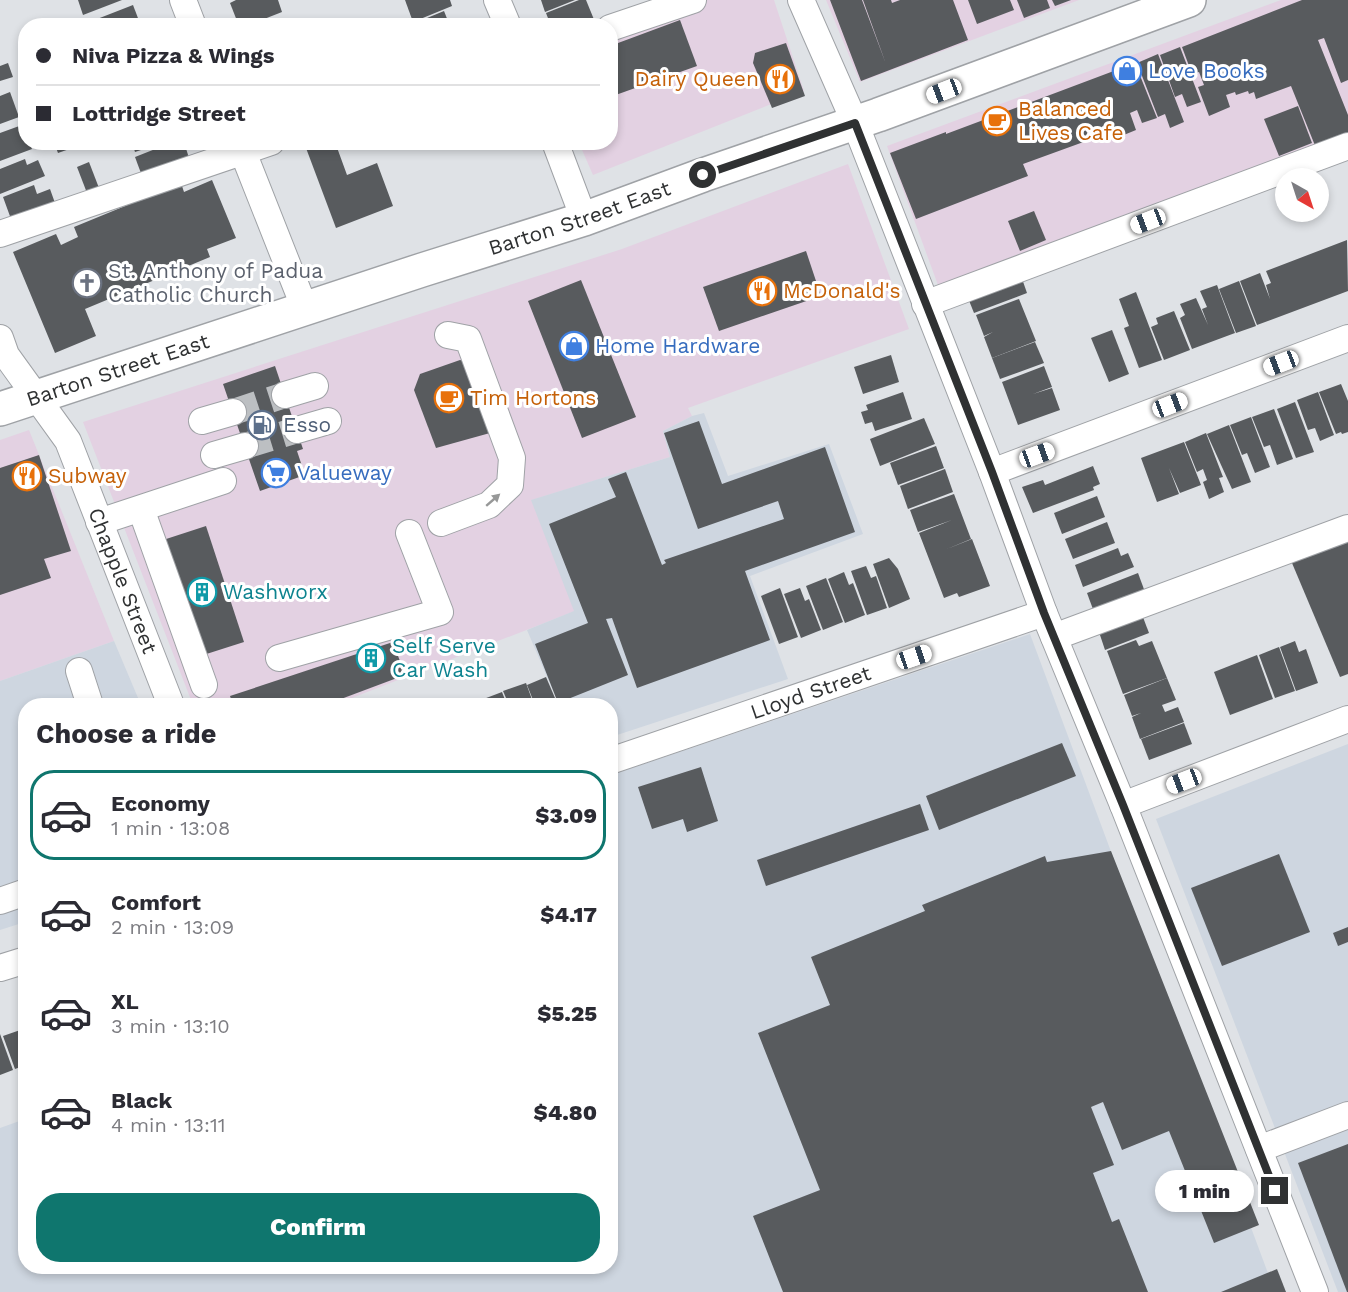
<!DOCTYPE html>
<meta charset="utf-8">
<style>
body{margin:0;font-family:"Work Sans",sans-serif;background:#f2f2f3;color:#2b2b33;height:100vh;display:flex;flex-direction:column;font-size:22px;white-space:nowrap}
*{box-sizing:border-box;margin:0}
p{font-size:20px;color:#7c7c81}
.icon{flex:none;width:33px;height:33px;fill:none;stroke:currentColor;stroke-width:2;stroke-linecap:round;stroke-linejoin:round}
.map{position:relative;flex:1;overflow:hidden}
.drawer{position:absolute;left:18px;top:698px;width:600px;height:576px;display:flex;flex-direction:column;background:#fff;border-radius:24px;box-shadow:0 3px 9px #0003}
.drawer>*{flex:none}
.guide{position:absolute;left:18px;top:18px;width:600px;height:132px;border-radius:24px;box-shadow:0 3px 9px #0003;display:grid;align-content:center;height:132px;padding:0 18px;background:#fff}
.needle{width:39px;rotate:141deg}
.buttons{position:absolute;left:1275px;top:168px;display:grid;gap:12px}
.buttons a{display:grid;place-items:center;width:54px;height:54px;border-radius:50%;background:#fff;box-shadow:0 3px 9px #0003;font-size:30px}
.end{position:absolute;width:27px;height:27px;margin:-14px;border:8px solid #2f3132;background:#fff;box-shadow:0 0 0 3px #fff}
.from{border-radius:50%}
.bubble{position:absolute;height:42px;border-radius:21px;background:#fff;box-shadow:0 3px 9px #0003;font-size:20px;font-weight:800;line-height:42px;text-align:center}
.car{position:absolute;width:18px;height:36px;margin:-18px -9px;border-radius:8px;box-shadow:0 0 4px 2px #0007;background:linear-gradient(#fff 24%,#345 0 40%,#fff 0 76%,#345 0 86%,#fff 0)}
.guide b{display:flex;align-items:center;gap:21px;height:57px;font-size:22px}
.guide b+b{border-top:2px solid #e1e1e2}
.guide i{width:15px;height:15px;background:#2b2b33}
ul{padding:0;list-style:none}
li{display:flex;align-items:center;gap:18px;height:90px;margin:0 12px 9px;padding:0 6px;border:3px solid transparent;border-radius:24px}
li div{flex:1}
li b{display:block;font-size:22px}
li em{font-style:normal;font-weight:800}
li.active{border-color:#0f766e}
li>.icon{width:54px;height:54px;stroke-width:1.5}
h2{padding:0 18px;font-size:27px;line-height:72px}
.primary-button{display:flex;gap:12px;margin-top:auto;padding:12px 18px}
.primary-button a{flex:1;height:69px;border-radius:24px;background:#0f766e;color:#fff;font-size:24px;font-weight:800;line-height:69px;text-align:center}
.map>svg:first-child{display:block}
.commercial{fill:#e3d1e2}
.built{fill:#ced6e0}
.building{fill:#585b5e}
.lines{fill:none;stroke-linecap:round;stroke-linejoin:round}
.minor-tunnel{stroke:#bcbfc2;stroke-width:26;stroke-dasharray:26 13;stroke-linecap:butt}
.minor-casing{stroke:#9fa2a6;stroke-width:28}
.major-casing{stroke:#9fa2a6;stroke-width:36}
.minor{stroke:#fff;stroke-width:26}
.major{stroke:#fff;stroke-width:33}
.oneway{fill:#979898}
.route{stroke:#2f3132;stroke-width:8}
.labels{text-anchor:middle;stroke-width:6;stroke-linejoin:round;paint-order:stroke}
.shop-label{font-size:21px;fill:#366cbe;stroke:#fff;text-anchor:start}
.food-label{font-size:21px;fill:#c56008;stroke:#fff;text-anchor:start}
.street-label{font-size:21px;fill:#2f3132;stroke:#fff}
.worship-label{font-size:21px;fill:#5b616d;stroke:#fff;text-anchor:start}
.service-label{font-size:21px;fill:#4e5e75;stroke:#fff;text-anchor:start}
.culture-label{font-size:21px;fill:#0d838f;stroke:#fff;text-anchor:start}
</style>
<div class="map">
<svg width="1348" height="1292" viewBox="0 0 1348 1292">
<rect width="100%" height="100%" fill="#dfe2e6"/>
<g class="commercial">
<polygon points="690,0 774,0 804,91 593,175 579,143 610,142 611,28"/>
<polygon points="826,0 1079,0 860,82"/>
<polygon points="1281,0 1348,0 1348,140 942,296 887,146"/>
<polygon points="848,164 909,329 688,408 692,416 663,431 670,457 532,500 575,611 334,705 193,705 83,422 622,249"/>
<polygon points="29,430 114,641 0,681 0,440"/>
</g>
<g class="built">
<polygon points="704,413 728,476 829,444 863,534 750,576 788,679 611,737 610,705 559,705 527,630 574,611 531,500 670,457 663,431 692,416"/>
<polygon points="1030,634 1275,1292 0,1292 0,1128 25,1119 26,1266 610,1266 611,775"/>
<polygon points="114,641 141,705 26,705 25,922 0,930 0,681"/>
<polygon points="1348,744 1348,1292 1338,1292 1156,819"/>
</g>
<g class="building">
<polygon points="78,0 122,0 83,15"/>
<polygon points="236,0 278,0 282,12 246,26 239,26 230,3"/>
<polygon points="405,0 450,0 452,6 413,22"/>
<polygon points="541,0 575,0 545,12"/>
<polygon points="579,0 586,0 595,22 587,26 551,26 546,13"/>
<polygon points="830,0 862,0 886,64 863,0 891,0 892,3 900,0 953,0 968,40 861,81"/>
<polygon points="968,0 1010,0 1014,10 977,24"/>
<polygon points="1017,0 1047,0 1050,8 1024,18"/>
<polygon points="1052,0 1071,0 1055,6"/>
<polygon points="1302,0 1348,0 1348,80 1341,83 1324,38 1318,40 1348,115 1348,136 1316,148 1291,86 1256,99 1254,92 1249,94 1248,91 1236,95 1235,92 1226,95 1230,107 1209,116 1198,87 1204,85 1199,72 1192,74 1182,47"/>
<polygon points="133,5 141,26 94,26 92,21"/>
<polygon points="444,11 450,26 407,26 427,18"/>
<polygon points="298,19 299,21 305,19 308,26 282,26"/>
<polygon points="680,20 697,66 610,97 610,46"/>
<polygon points="786,43 805,96 772,108 753,63 755,53"/>
<polygon points="1180,47 1201,102 1187,107 1182,94 1175,97 1160,55"/>
<polygon points="1158,54 1184,122 1170,128 1165,114 1158,117 1137,63"/>
<polygon points="8,63 13,77 0,81 0,66"/>
<polygon points="1135,63 1157,118 1142,123 1137,110 1130,113 1136,130 1114,139 1111,132 1023,164 1028,176 916,219 890,153 946,132 946,134"/>
<polygon points="10,92 19,117 0,124 0,96"/>
<polygon points="1298,106 1312,143 1279,156 1264,119"/>
<polygon points="22,125 26,133 26,142 29,142 32,149 0,161 0,133"/>
<polygon points="54,142 77,142 78,146 58,153"/>
<polygon points="132,142 162,142 162,143 135,152"/>
<polygon points="173,142 184,142 189,158 142,176 135,157"/>
<polygon points="319,142 335,142 347,175 377,163 393,206 336,228 306,148"/>
<polygon points="25,159 27,165 38,160 45,176 0,194 0,169"/>
<polygon points="89,162 99,188 87,193 77,167"/>
<polygon points="212,180 236,238 207,249 210,257 85,309 96,336 55,353 13,252 56,234 61,245 78,237 74,227 181,183 184,192"/>
<polygon points="34,185 37,194 50,189 55,203 11,219 3,197"/>
<polygon points="1034,211 1046,240 1020,251 1008,221"/>
<polygon points="1347,240 1348,291 1257,325 1240,281 1260,273 1270,299 1266,285 1271,283 1266,271"/>
<polygon points="806,251 821,296 719,331 703,287"/>
<polygon points="1020,273 1027,293 974,313 966,293"/>
<polygon points="581,280 636,417 582,438 528,301"/>
<polygon points="1239,281 1256,326 1236,333 1219,289"/>
<polygon points="1217,285 1235,333 1192,349 1180,318 1185,315 1180,304 1196,298 1208,325 1202,309 1207,307 1200,291"/>
<polygon points="1136,292 1162,360 1139,368 1124,328 1129,326 1119,299"/>
<polygon points="1019,299 1036,341 992,358 984,337 993,332 984,336 976,315"/>
<polygon points="1174,311 1190,350 1164,360 1151,327 1158,324 1156,318"/>
<polygon points="1112,330 1129,374 1109,382 1091,338"/>
<polygon points="1035,342 1044,363 1000,379 992,358"/>
<polygon points="891,355 899,382 863,394 854,367"/>
<polygon points="460,360 469,363 490,433 436,448 414,390 420,374"/>
<polygon points="275,366 303,449 297,451 305,475 260,491 223,384"/>
<polygon points="1044,366 1052,387 1033,394 1052,388 1060,410 1018,425 1002,382"/>
<polygon points="1341,384 1348,401 1348,432 1342,434 1341,432 1336,434 1319,392"/>
<polygon points="903,392 912,419 875,431 872,422 865,424 861,412 868,410 866,405"/>
<polygon points="1318,392 1334,435 1320,441 1315,428 1308,430 1297,400"/>
<polygon points="1295,402 1314,452 1296,458 1277,409"/>
<polygon points="1274,409 1293,459 1277,465 1270,445 1264,447 1252,417"/>
<polygon points="1251,417 1270,467 1255,473 1247,453 1242,455 1230,425"/>
<polygon points="924,418 935,444 880,466 870,439"/>
<polygon points="699,421 722,484 825,447 855,532 745,571 770,640 637,688 612,618 606,619 628,675 558,703 535,644 588,623 549,524 616,497 608,479 626,472 662,565 666,563 664,560 784,519 778,501 698,529 664,433"/>
<polygon points="1229,425 1251,482 1232,489 1207,434"/>
<polygon points="1206,433 1223,477 1219,478 1224,492 1209,499 1203,482 1207,480 1203,469 1197,472 1185,442"/>
<polygon points="1184,442 1201,485 1180,493 1169,468 1179,494 1157,502 1141,458"/>
<polygon points="936,446 944,468 898,485 890,463"/>
<polygon points="39,455 71,551 44,559 51,578 0,595 0,468"/>
<polygon points="1093,466 1100,484 1093,487 1094,490 1033,513 1022,487 1043,480 1045,485"/>
<polygon points="945,469 953,492 908,509 900,486"/>
<polygon points="954,494 971,539 947,549 972,539 990,586 959,597 957,593 944,598 919,533 952,520 918,532 910,510"/>
<polygon points="1097,496 1105,517 1062,534 1054,513"/>
<polygon points="1107,522 1115,543 1073,559 1065,539"/>
<polygon points="206,526 244,642 197,657 160,541"/>
<polygon points="1348,539 1348,674 1340,677 1292,563"/>
<polygon points="1118,548 1121,556 1128,553 1134,567 1083,587 1075,565"/>
<polygon points="889,558 898,569 910,599 889,608 873,564"/>
<polygon points="866,566 871,578 876,576 887,608 867,615 851,571"/>
<polygon points="844,572 849,585 853,583 865,615 845,623 828,579"/>
<polygon points="1138,573 1145,592 1094,612 1087,593"/>
<polygon points="826,578 843,622 823,630 806,586"/>
<polygon points="780,588 798,637 779,644 761,596"/>
<polygon points="800,588 805,601 809,599 821,630 801,638 784,594"/>
<polygon points="1141,612 1149,633 1105,650 1098,629"/>
<polygon points="1136,640 1139,646 1152,641 1167,678 1123,694 1107,651"/>
<polygon points="1295,641 1299,652 1306,649 1318,683 1296,691 1280,647"/>
<polygon points="393,642 405,675 325,705 233,705 230,696"/>
<polygon points="1279,647 1295,691 1275,698 1259,655"/>
<polygon points="1257,655 1273,699 1230,715 1214,672"/>
<polygon points="546,677 558,705 535,705 527,685"/>
<polygon points="1167,678 1176,700 1162,705 1165,712 1178,707 1184,722 1140,739 1132,717 1141,713 1132,716 1124,695"/>
<polygon points="526,683 534,705 509,705 503,691"/>
<polygon points="502,692 507,705 483,705 481,700"/>
<polygon points="1184,723 1192,744 1149,760 1141,739"/>
<polygon points="1062,743 1076,776 939,830 926,796"/>
<polygon points="701,767 718,821 687,832 683,819 652,829 638,787"/>
<polygon points="920,804 929,830 766,886 757,860"/>
<polygon points="1111,851 1259,1225 1214,1243 1169,1131 1122,1150 1103,1102 1091,1107 1114,1165 1093,1173 1112,1222 1119,1219 1148,1292 783,1292 753,1216 820,1190 758,1033 830,1005 811,957 925,911 922,905 1045,856 1047,862"/>
<polygon points="1279,854 1310,932 1222,966 1191,888"/>
<polygon points="1348,927 1348,942 1338,946 1333,933"/>
<polygon points="26,1028 26,1065 15,1069 3,1036"/>
<polygon points="0,1034 13,1070 0,1075"/>
<polygon points="1348,1144 1348,1292 1347,1292 1298,1163"/>
<polygon points="1277,1269 1286,1292 1221,1292"/>
</g>
<g class="lines">
<g class="minor-tunnel">
<polyline points="233,412 285,395"/>
<polyline points="245,446 297,430"/>
</g>
<g class="minor-casing">
<g id="minor">
<polyline points="183,0 193,26"/>
<polyline points="497,0 508,26"/>
<polyline points="801,0 855,123 992,472 1044,613 1123,805 1315,1292"/>
<polyline points="610,28 693,0"/>
<polyline points="239,142 305,309"/>
<polyline points="555,142 584,219"/>
<polyline points="0,234 271,142"/>
<polyline points="925,304 1348,146"/>
<path id="s1" d="M0,338L6,355L68,441L171,705"/>
<polyline points="285,395 315,386"/>
<polyline points="202,421 233,412"/>
<polyline points="297,430 328,421"/>
<polyline points="214,455 245,446"/>
<polyline points="992,472 1348,338"/>
<polyline points="141,509 204,685"/>
<polyline points="99,522 223,481"/>
<polyline points="441,523 489,505 510,485 512,458 468,339 448,335"/>
<polyline points="1054,637 1348,528"/>
<polyline points="279,658 440,612 409,533"/>
<polyline points="79,671 90,705"/>
<path id="s2" d="M610,761L1044,613"/>
<polyline points="1123,805 1348,719"/>
<polyline points="0,901 26,892"/>
<polyline points="0,968 26,960"/>
<polyline points="1259,1149 1348,1115"/>
</g>
</g>
<g class="major-casing">
<g id="major">
<path id="s3" d="M0,409L422,270L584,219L703,175L878,115L1189,0"/>
</g>
</g>
<use href="#minor" class="minor"/>
<use href="#major" class="major"/>
</g>
<defs><path id="oneway-solid" d="M-6-.8H1V-3.2L6.5 0L1 3.2V.8H-6Z" transform="scale(1.5)"/></defs>
<use class="oneway" href="#oneway-solid" transform="translate(493 500) rotate(-41)"/>
<g class="lines">
<polyline class="route" points="703,175 855,123 992,472 1044,613 1123,805 1275,1191"/>
</g>
<defs>
<g id="shop-ring" transform="scale(1.5)"><circle r="9.5" fill="#fff" stroke="#3f7fe0" stroke-width="1.5"/><path d="M-5-2.5h2.3a2.7 3.5 0 0 1 5.4 0H5L5.5 6h-11ZM-1.5-2.5h3a1.5 2.3 0 0 0-3 0Z" fill="#3f7fe0"/></g>
<g id="restaurant-ring" transform="scale(1.5)"><circle r="9.5" fill="#fff" stroke="#e8710a" stroke-width="1.5"/><path d="M-5-6h1v4h1v-4h1v4h1v-4h1v5L-1.5 .5V6h-2V.5L-5-1ZM5-6V6H3V1.5H1.5Q1.5-4 5-6Z" fill="#e8710a"/></g>
<g id="cafe-ring" transform="scale(1.5)"><circle r="9.5" fill="#fff" stroke="#e8710a" stroke-width="1.5"/><path d="M-5.5-4.5H6V0H3Q3 3.5 0 3.5H-2.5Q-5.5 3.5-5.5 0ZM3-3.2v2h1.7v-2ZM-6 4.5H4V6H-6Z" fill="#e8710a"/></g>
<g id="church-ring" transform="scale(1.5)"><circle r="9.5" fill="#fff" stroke="#6b7280" stroke-width="1.5"/><path d="M-1.2-6h2.4v3.5h3.3v2.4h-3.3V6h-2.4V-.1h-3.3v-2.4h3.3Z" fill="#6b7280"/></g>
<g id="fuel-ring" transform="scale(1.5)"><circle r="9.5" fill="#fff" stroke="#5c6f8a" stroke-width="1.5"/><path d="M-5.5-6h7V0h2V4h1.3V-2.5L3-4.5l.8-.8L6-3V5H2.5V1h-1V6h-7ZM-4.2-4.7v3.2H.2V-4.7Z" fill="#5c6f8a"/></g>
<g id="supermarket-ring" transform="scale(1.5)"><circle r="9.5" fill="#fff" stroke="#3f7fe0" stroke-width="1.5"/><path d="M-6-5.5h2.5l.6 2H6L4.5 2H-2.5L-4.4-4H-6ZM-1.5 3.2a1.3 1.3 0 1 0 .1 0ZM3 3.2a1.3 1.3 0 1 0 .1 0Z" fill="#3f7fe0"/></g>
<g id="building-ring" transform="scale(1.5)"><circle r="9.5" fill="#fff" stroke="#0f9aa8" stroke-width="1.5"/><path d="M-4-6H4V6H1V3H-1V6H-4ZM-2.5-4.3h1.7v1.8h-1.7ZM.8-4.3h1.7v1.8H.8ZM-2.5-1h1.7V.8h-1.7ZM.8-1h1.7V.8H.8Z" fill="#0f9aa8"/></g>
</defs>
<g fill-rule="evenodd">
<use href="#shop-ring" x="1127" y="71"/>
<use href="#restaurant-ring" x="780" y="79"/>
<use href="#cafe-ring" x="997" y="121"/>
<use href="#church-ring" x="87" y="283"/>
<use href="#restaurant-ring" x="762" y="291"/>
<use href="#shop-ring" x="574" y="346"/>
<use href="#cafe-ring" x="449" y="398"/>
<use href="#fuel-ring" x="262" y="425"/>
<use href="#supermarket-ring" x="276" y="473"/>
<use href="#restaurant-ring" x="27" y="476"/>
<use href="#building-ring" x="202" y="592"/>
<use href="#building-ring" x="371" y="658"/>
</g>
<g class="labels">
<g class="shop-label">
<text x="1148" y="78">Love Books</text>
<text x="595" y="353">Home Hardware</text>
<text x="297" y="480">Valueway</text>
</g>
<g class="food-label">
<text x="759" y="86" text-anchor="end">Dairy Queen</text>
<text x="1018" y="116">Balanced<tspan x="1018" dy="24">Lives Cafe</tspan></text>
<text x="783" y="298">McDonald's</text>
<text x="470" y="405">Tim Hortons</text>
<text x="48" y="483">Subway</text>
</g>
<g class="street-label">
<text dy="7" stroke="none"><textPath href="#s3" startOffset="610">Barton Street East</textPath></text>
<text dy="7" stroke="none"><textPath href="#s3" startOffset="124">Barton Street East</textPath></text>
<text dy="7" stroke="none"><textPath href="#s1" startOffset="274">Chapple Street</textPath></text>
<text dy="7" stroke="none"><textPath href="#s2" startOffset="212">Lloyd Street</textPath></text>
</g>
<g class="worship-label">
<text x="108" y="278">St. Anthony of Padua<tspan x="108" dy="24">Catholic Church</tspan></text>
</g>
<g class="service-label">
<text x="283" y="432">Esso</text>
</g>
<g class="culture-label">
<text x="223" y="599">Washworx</text>
<text x="392" y="653">Self Serve<tspan x="392" dy="24">Car Wash</tspan></text>
</g>
</g>
</svg>
<div class="buttons">
<a><svg class="needle" viewBox="-14 -14 28 28"><path d="M0-13l5 13h-10z" fill="#e53935"/><path d="M0 13l5-13h-10z" fill="#7c7c81"/></svg></a>
</div>
<i class="end from" style="left:703px;top:175px"></i>
<i class="end" style="left:1275px;top:1191px"></i>
<div class="bubble" style="left:1155px;top:1170px;width:99px">1 min</div>
<i class="car" style="left:944px;top:91px;rotate:249deg"></i>
<i class="car" style="left:1148px;top:221px;rotate:249deg"></i>
<i class="car" style="left:1281px;top:363px;rotate:249deg"></i>
<i class="car" style="left:1170px;top:405px;rotate:69deg"></i>
<i class="car" style="left:1037px;top:455px;rotate:70deg"></i>
<i class="car" style="left:914px;top:657px;rotate:71deg"></i>
<i class="car" style="left:1184px;top:781px;rotate:249deg"></i>
<div class="guide">
<b><i class="from"></i>Niva Pizza &amp; Wings</b>
<b><i></i>Lottridge Street</b>
</div>
<section class="drawer">
<h2>Choose a ride</h2>
<ul>
<li class="active"><svg class="icon" aria-label="car" viewBox="0 0 24 24"><path d="M5 17H2v-5l4-1 3-4h7l3 4 3 1v5h-3M9 17h6M6 11h13"/><circle cx="7" cy="17" r="2"/><circle cx="17" cy="17" r="2"/></svg><div><b>Economy</b><p>1 min · 13:08</p></div><em>$3.09</em></li>
<li><svg class="icon" aria-label="car" viewBox="0 0 24 24"><path d="M5 17H2v-5l4-1 3-4h7l3 4 3 1v5h-3M9 17h6M6 11h13"/><circle cx="7" cy="17" r="2"/><circle cx="17" cy="17" r="2"/></svg><div><b>Comfort</b><p>2 min · 13:09</p></div><em>$4.17</em></li>
<li><svg class="icon" aria-label="car" viewBox="0 0 24 24"><path d="M5 17H2v-5l4-1 3-4h7l3 4 3 1v5h-3M9 17h6M6 11h13"/><circle cx="7" cy="17" r="2"/><circle cx="17" cy="17" r="2"/></svg><div><b>XL</b><p>3 min · 13:10</p></div><em>$5.25</em></li>
<li><svg class="icon" aria-label="car" viewBox="0 0 24 24"><path d="M5 17H2v-5l4-1 3-4h7l3 4 3 1v5h-3M9 17h6M6 11h13"/><circle cx="7" cy="17" r="2"/><circle cx="17" cy="17" r="2"/></svg><div><b>Black</b><p>4 min · 13:11</p></div><em>$4.80</em></li>
</ul>
<div class="primary-button"><a>Confirm</a></div>
</section>
</div>
